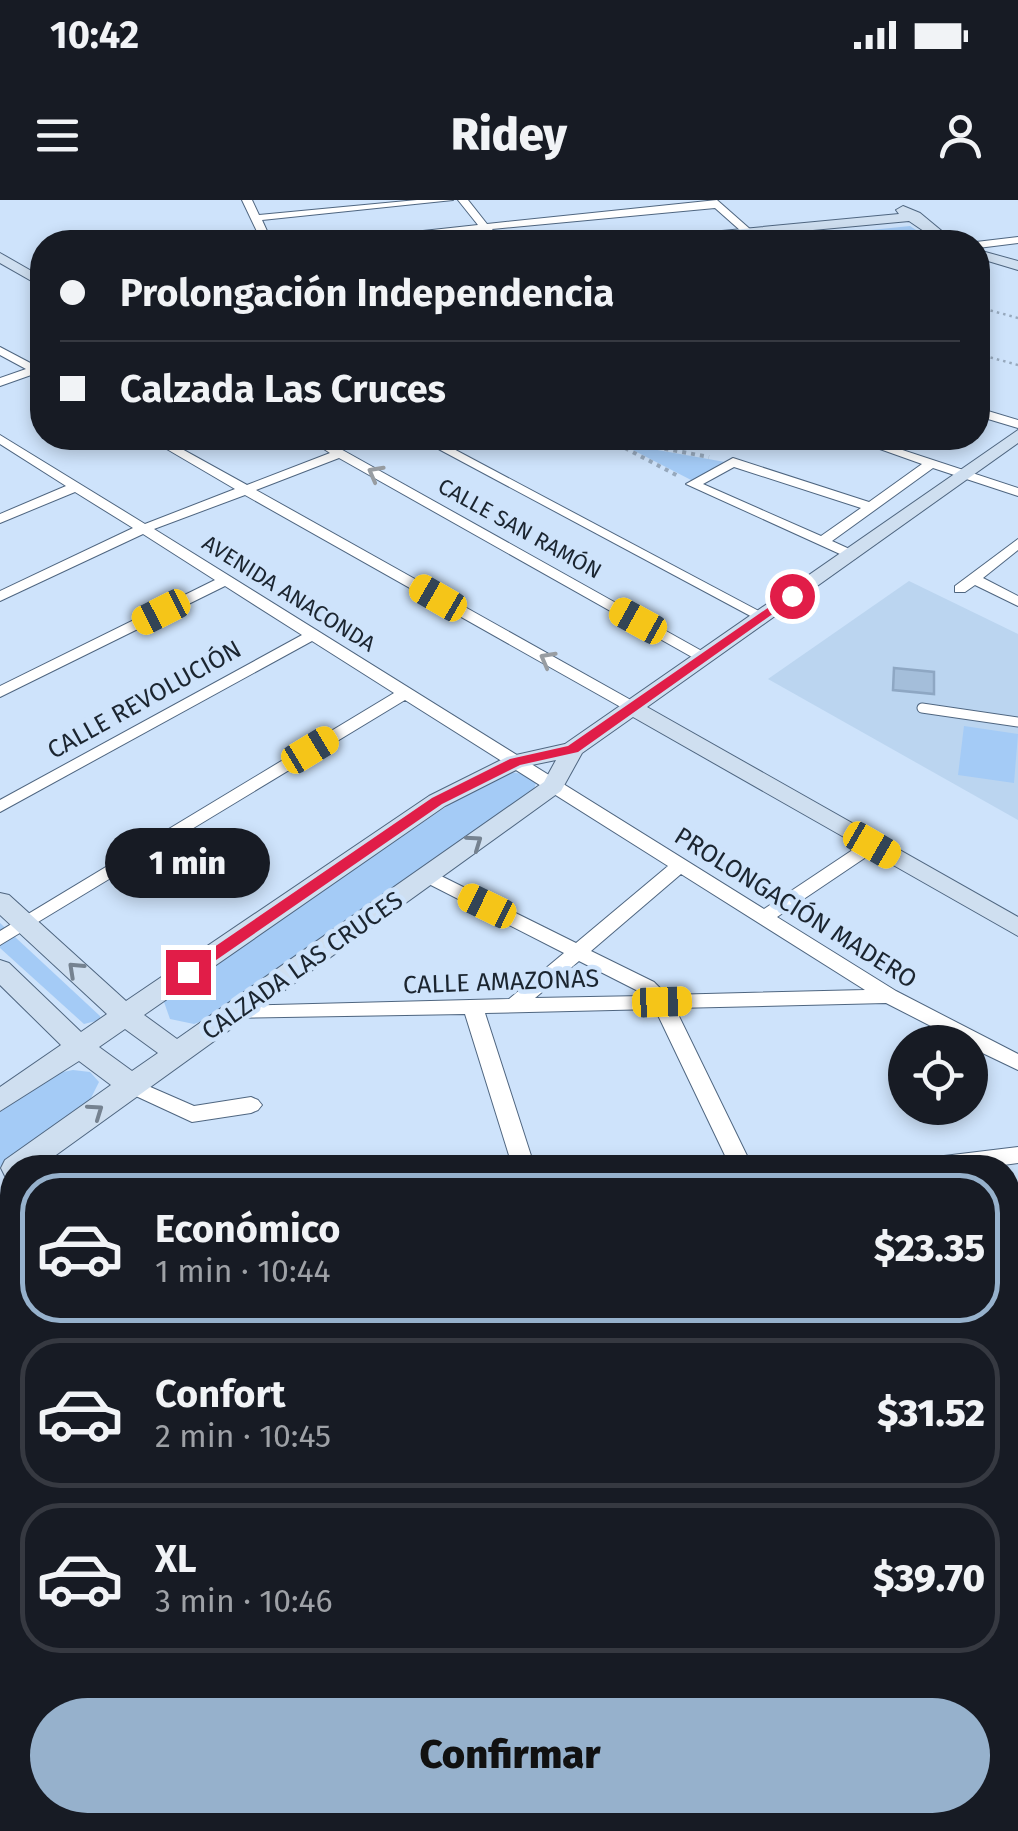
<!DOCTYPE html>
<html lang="es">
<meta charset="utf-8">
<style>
body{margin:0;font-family:"Fira Sans",sans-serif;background:#20242c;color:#f1f3f6;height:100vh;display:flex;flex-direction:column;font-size:38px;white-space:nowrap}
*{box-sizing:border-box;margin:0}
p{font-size:32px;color:#9ea1a6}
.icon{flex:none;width:55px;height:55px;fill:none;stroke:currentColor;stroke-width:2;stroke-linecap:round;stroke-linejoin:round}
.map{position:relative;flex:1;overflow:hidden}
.side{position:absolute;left:0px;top:955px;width:1020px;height:678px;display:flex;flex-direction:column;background:#171b24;border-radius:40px 40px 0 0;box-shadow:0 5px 15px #0003}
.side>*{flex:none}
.top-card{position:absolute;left:30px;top:30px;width:960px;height:220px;border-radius:40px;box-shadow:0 5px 15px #0003;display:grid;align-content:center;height:220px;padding:0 30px;background:#171b24}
.controls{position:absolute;left:888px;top:825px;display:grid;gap:20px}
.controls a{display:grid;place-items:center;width:100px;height:100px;border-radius:50%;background:#171b24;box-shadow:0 5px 15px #0003;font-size:50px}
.end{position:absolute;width:45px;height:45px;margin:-22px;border:12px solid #e11d48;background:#fff;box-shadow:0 0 0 5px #fff}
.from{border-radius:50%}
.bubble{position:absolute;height:70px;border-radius:35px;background:#171b24;box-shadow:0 5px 15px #0003;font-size:32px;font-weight:800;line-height:70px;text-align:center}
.car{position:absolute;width:30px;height:60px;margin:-30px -15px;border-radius:12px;box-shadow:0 0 8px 2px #0007;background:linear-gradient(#f5c518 24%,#345 0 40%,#f5c518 0 76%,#345 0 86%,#f5c518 0)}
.top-card b{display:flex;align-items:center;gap:35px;height:95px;font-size:38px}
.top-card b+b{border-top:2px solid #363941}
.top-card i{width:25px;height:25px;background:#f1f3f6}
ul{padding:18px 0 0;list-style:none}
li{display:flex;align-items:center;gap:30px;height:150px;margin:0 20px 15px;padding:0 10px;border:5px solid #363941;border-radius:40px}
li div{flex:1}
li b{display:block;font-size:38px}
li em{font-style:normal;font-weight:800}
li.current{border-color:#96b1cc}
li>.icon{width:90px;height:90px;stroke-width:1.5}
.cta{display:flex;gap:20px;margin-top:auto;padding:20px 30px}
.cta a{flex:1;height:115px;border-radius:60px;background:#96b1cc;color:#111;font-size:40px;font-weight:800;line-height:115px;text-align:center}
.status{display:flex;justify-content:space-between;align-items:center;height:70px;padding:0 50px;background:#171b24;direction:ltr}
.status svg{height:28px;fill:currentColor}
header{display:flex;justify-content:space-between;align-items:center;height:130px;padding:0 30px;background:#171b24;font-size:45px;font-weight:800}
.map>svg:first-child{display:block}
.built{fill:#bbd5f0}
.green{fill:#a4cbf6}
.building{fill:#a4beda;stroke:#8ea7c3;stroke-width:2.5}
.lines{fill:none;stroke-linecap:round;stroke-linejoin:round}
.lane-casing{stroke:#4f6680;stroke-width:11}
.street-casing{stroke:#4f6680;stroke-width:2}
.secondary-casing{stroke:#4f6680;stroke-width:2}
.path-far1{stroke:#97a9bd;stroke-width:2.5;stroke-dasharray:2.5 4;stroke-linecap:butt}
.path{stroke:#97a9bd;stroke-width:4;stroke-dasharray:4 5;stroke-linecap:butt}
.lane{stroke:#fff;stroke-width:9}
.street{fill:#fff;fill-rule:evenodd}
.secondary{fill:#cfdff0;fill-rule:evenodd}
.oneway{stroke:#989da2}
.oneway2{stroke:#758290}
.route{fill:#e11d48}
.labels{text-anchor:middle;stroke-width:9;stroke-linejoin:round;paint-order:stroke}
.far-street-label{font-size:22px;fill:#1b2530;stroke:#cee3fb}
.street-label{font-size:25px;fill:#1b2530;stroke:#cee3fb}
</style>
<div class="status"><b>10:42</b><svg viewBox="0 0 49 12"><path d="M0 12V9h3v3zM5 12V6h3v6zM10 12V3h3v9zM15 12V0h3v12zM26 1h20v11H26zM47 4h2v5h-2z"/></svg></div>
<header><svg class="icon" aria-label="menu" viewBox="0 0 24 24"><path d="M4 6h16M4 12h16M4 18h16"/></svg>Ridey<svg class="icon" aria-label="person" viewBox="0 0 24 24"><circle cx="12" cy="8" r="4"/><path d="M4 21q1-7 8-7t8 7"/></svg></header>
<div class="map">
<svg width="1018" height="1631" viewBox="0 0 1018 1631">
<rect width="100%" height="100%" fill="#cee3fb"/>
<polygon class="built" points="909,381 1018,434 1018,620 768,479"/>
<g class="green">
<polygon points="910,26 934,42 876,42 842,33"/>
<polygon points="635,246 725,262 693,281 629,248"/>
<polygon points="964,526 1018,534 1014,583 958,575"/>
<polygon points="511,572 532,576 536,583 533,592 205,820 194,824 170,819 164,802 175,791 478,585"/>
<polygon points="0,723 100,816 100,820 84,824 0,748"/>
<polygon points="73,870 90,872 99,882 88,904 0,967 0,912 58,873"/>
</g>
<polygon class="building" points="894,468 934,472 934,494 893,490"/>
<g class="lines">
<g class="lane-casing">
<polyline id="lane" points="922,508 1018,522"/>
</g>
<g class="street-casing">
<g id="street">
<polygon points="242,0 252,0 259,15 417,0 453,0 262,20 272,42 262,42"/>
<polygon points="458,0 468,0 487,24 717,0 759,37 750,39 715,8 492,29 502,42 492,42 482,30 353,42 322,42 478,25"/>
<polygon points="1018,37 1018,43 978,48 976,42"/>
<polygon points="0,147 36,166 42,165 42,177 34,174 0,186 0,178 26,169 0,155"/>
<polygon points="978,208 1018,220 1018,228 978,216"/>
<path d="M0,235L145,324L235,289L148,238H162L247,285L330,253L307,238H321L709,455V461H699L339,258L256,290L638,504V510H626L245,295L154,329L764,709L866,641H878L881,645L878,649L777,717L896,791L1018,854V870L970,847V842H962L886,803L675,808L753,968H731L655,809L485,813L535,968H513L465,814L227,818L224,813L227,808L234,806L509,799L564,753L421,680L418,676L421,672H433L576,743L668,666L405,500L0,745V731L394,493L312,441L0,612V600L302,435L225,386L0,497V486L215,380L143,334L0,401V391L133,328L75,292L0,323V314L66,286L0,244ZM681,674L865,790L667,795L654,782L591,751ZM579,761L640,792L644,796L535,798Z"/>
<polygon points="418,238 433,238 770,417 763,421 758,420"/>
<path d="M849,238H866L1018,288V296L933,268L832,341L856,352V358L851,359L686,284L733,258L869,302L922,264ZM734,267L861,308L821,336L703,284Z"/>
<polygon points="1018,339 1018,350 983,378 1018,396 1018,406 975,385 965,392 955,392 955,386"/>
<polygon points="132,879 194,906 251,897 258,900 262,905 258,910 251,913 192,922 125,891 122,886 125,881"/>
<polygon points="1018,947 1018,963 982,968 900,968 903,962 911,960"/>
<polygon points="1018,1108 1018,1128 1008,1130 1008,1110"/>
<polygon points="12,1188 12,1214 0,1220 0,1194"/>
<polygon points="1018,1417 1018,1443 1008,1444 1008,1418"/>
<polygon points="0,1430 12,1436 12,1469 0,1463"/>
<polygon points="12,1485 12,1519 0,1525 0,1491"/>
<polygon points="1008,1499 1018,1503 1018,1570 1008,1574"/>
<polygon points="168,1620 205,1620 209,1631 173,1631"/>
<polygon points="559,1620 595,1620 591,1631 555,1631"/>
<polygon points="758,1620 797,1620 801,1631 763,1631"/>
<polygon points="952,1620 985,1620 981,1631 948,1631"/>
</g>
</g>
<g class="secondary-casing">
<g id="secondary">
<polygon points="903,6 920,13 955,42 940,42 909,21 685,42 641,42 648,38 899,14 896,10"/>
<polygon points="978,50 1018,61 1018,70 978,58"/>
<polygon points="0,53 42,77 42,87 0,63"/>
<path d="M1018,230V243L647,507L1018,717V736L633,517L582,553L561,591L38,968H12V978L5,976L1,968L5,960L111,885L79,861L0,911V887L61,845L0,785V760L9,763L81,832L107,814L0,715V693L9,695L126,801L429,596L507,557L565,544ZM556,560L544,582L177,839L144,815L445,606L522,567ZM125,829L158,853L132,871L99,847Z"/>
</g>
</g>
<g class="path-far1">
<polyline points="978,107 1018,118"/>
<polyline points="978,154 1018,165"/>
</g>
<g class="path">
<polyline points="596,238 625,248 634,243 709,257"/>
<polyline points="583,240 587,238"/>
<polyline points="625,248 680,277"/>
</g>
<use href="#lane" class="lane"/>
<use href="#street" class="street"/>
<use href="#secondary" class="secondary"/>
</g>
<defs><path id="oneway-chevron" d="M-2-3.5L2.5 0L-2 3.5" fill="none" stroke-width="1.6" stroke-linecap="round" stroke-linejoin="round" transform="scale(2.5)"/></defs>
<g class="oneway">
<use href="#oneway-chevron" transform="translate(375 273) rotate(-151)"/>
<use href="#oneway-chevron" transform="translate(547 459) rotate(-151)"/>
</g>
<g class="oneway2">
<use href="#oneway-chevron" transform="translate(475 642) rotate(-35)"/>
<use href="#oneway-chevron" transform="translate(75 769) rotate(-137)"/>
<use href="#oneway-chevron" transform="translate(96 911) rotate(-35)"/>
</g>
<polygon class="route" points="788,394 798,396 578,552 520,565 442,604 193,776 182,776 182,769 432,598 510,559 568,546"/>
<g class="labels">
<g class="far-street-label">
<text transform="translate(520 328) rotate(29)" y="8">CALLE SAN RAMÓN</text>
<text transform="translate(289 393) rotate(32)" y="8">AVENIDA ANACONDA</text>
</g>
<g class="street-label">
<text transform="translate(144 499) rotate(-29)" y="9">CALLE REVOLUCIÓN</text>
<text transform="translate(796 707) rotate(32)" y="9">PROLONGACIÓN MADERO</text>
<text transform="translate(302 765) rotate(-35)" y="9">CALZADA LAS CRUCES</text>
<text transform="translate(501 781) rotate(-2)" y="9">CALLE AMAZONAS</text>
</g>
</g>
</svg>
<div class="controls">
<a><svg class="icon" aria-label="locate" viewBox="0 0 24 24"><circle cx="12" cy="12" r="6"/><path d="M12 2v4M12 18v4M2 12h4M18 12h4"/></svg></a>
</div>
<i class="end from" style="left:792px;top:396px"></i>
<i class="end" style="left:188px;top:772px"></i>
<div class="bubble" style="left:105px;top:628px;width:165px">1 min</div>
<i class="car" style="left:438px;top:398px;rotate:300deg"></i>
<i class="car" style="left:161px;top:412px;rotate:243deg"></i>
<i class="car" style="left:638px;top:421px;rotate:299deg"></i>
<i class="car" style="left:310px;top:550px;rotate:59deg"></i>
<i class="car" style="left:872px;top:645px;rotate:120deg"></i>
<i class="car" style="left:487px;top:706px;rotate:296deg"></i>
<i class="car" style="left:662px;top:802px;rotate:88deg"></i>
<div class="top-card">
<b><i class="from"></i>Prolongación Independencia</b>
<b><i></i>Calzada Las Cruces</b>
</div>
<section class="side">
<ul>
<li class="current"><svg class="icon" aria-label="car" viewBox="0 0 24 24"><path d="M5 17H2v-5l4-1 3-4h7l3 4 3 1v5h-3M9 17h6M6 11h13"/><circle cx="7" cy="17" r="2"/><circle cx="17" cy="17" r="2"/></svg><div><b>Económico</b><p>1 min · 10:44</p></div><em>$23.35</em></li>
<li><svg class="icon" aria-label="car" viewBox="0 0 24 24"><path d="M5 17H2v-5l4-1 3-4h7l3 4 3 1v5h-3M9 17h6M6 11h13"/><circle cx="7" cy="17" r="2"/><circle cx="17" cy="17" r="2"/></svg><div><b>Confort</b><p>2 min · 10:45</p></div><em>$31.52</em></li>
<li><svg class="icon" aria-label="car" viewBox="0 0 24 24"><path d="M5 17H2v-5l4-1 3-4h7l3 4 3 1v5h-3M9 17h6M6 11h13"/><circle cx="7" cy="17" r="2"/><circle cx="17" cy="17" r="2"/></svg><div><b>XL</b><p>3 min · 10:46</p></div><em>$39.70</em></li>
</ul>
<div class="cta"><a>Confirmar</a></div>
</section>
</div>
